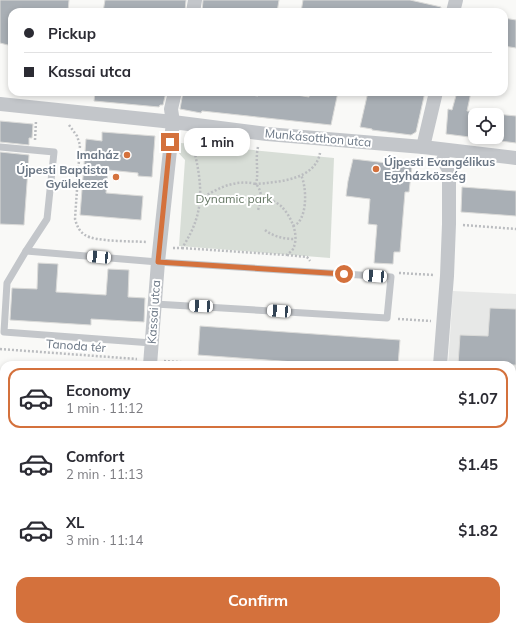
<!DOCTYPE html>
<meta charset="utf-8">
<style>
body{margin:0;font-family:Mulish,sans-serif;background:#f2f2f3;color:#2b2b33;height:100vh;display:flex;flex-direction:column;font-size:15px;white-space:nowrap}
*{box-sizing:border-box;margin:0}
p{font-size:13px;color:#7c7c81}
.icon{flex:none;width:22px;height:22px;fill:none;stroke:currentColor;stroke-width:2;stroke-linecap:round;stroke-linejoin:round}
.map{position:relative;flex:1;overflow:hidden}
.panel{position:absolute;left:0px;top:361px;width:516px;height:270px;display:flex;flex-direction:column;background:#fff;border-radius:12px 12px 0 0;box-shadow:0 2px 6px #0003}
.panel>*{flex:none}
.guide{position:absolute;left:8px;top:8px;width:500px;height:88px;border-radius:12px;box-shadow:0 2px 6px #0003;display:grid;align-content:center;height:88px;padding:0 16px;background:#fff}
.controls{position:absolute;left:468px;top:108px;display:grid;gap:8px}
.controls a{display:grid;place-items:center;width:36px;height:36px;border-radius:8px;background:#fff;box-shadow:0 2px 6px #0003;font-size:20px}
.end{position:absolute;width:18px;height:18px;margin:-9px;border:5px solid #d4713c;background:#fff;box-shadow:0 0 0 2px #fff}
.from{border-radius:50%}
.bubble{position:absolute;height:28px;border-radius:12px;background:#fff;box-shadow:0 2px 6px #0003;font-size:13px;font-weight:700;line-height:28px;text-align:center}
.car{position:absolute;width:12px;height:24px;margin:-12px -6px;border-radius:5px;box-shadow:0 0 3px 1px #0007;background:linear-gradient(#fff 24%,#345 0 40%,#fff 0 76%,#345 0 86%,#fff 0)}
.guide b{display:flex;align-items:center;gap:14px;height:38px;font-size:15px}
.guide b+b{border-top:1px solid #e1e1e2}
.guide i{width:10px;height:10px;background:#2b2b33}
ul{padding:7px 0 0;list-style:none}
li{display:flex;align-items:center;gap:12px;height:60px;margin:0 8px 6px;padding:0 8px;border:2px solid transparent;border-radius:12px}
li div{flex:1}
li b{display:block;font-size:15px}
li em{font-style:normal;font-weight:700}
li.on{border-color:#d4713c}
li>.icon{width:36px;height:36px;stroke-width:1.5}
.button{display:flex;gap:8px;margin-top:auto;padding:8px 16px}
.button a{flex:1;height:46px;border-radius:12px;background:#d4713c;color:#fff;font-size:16px;font-weight:700;line-height:46px;text-align:center}
.map>svg:first-child{display:block}
.built{fill:#e7e8e7}
.green{fill:#d8ded7}
.building{fill:#a9afb5;stroke:#dbdbd9;fill-rule:evenodd}
.lines{fill:none;stroke-linecap:round;stroke-linejoin:round}
.path{stroke:#bbbdc0;stroke-width:2.5;stroke-dasharray:2 2;stroke-linecap:butt}
.lane{stroke:#c3c6ca;stroke-width:7}
.street{stroke:#c3c6ca;stroke-width:14}
.route{stroke:#d4713c;stroke-width:5}
.poi-dot{fill:#d4713c;stroke:#fff;stroke-width:1.5}
.labels{text-anchor:middle;stroke-width:4;stroke-linejoin:round;paint-order:stroke}
.street-label{font-size:12px;fill:#6b7785;stroke:#fff}
.poi-label{font-size:12px;font-weight:bold;fill:#6b7785;stroke:#fff;text-anchor:end}
.park-label{font-size:12px;fill:#667865;stroke:#fff}
</style>
<div class="map">
<svg width="516" height="631" viewBox="0 0 516 631">
<rect width="100%" height="100%" fill="#f9f9f7"/>
<g class="built">
<polygon points="453,291 516,294 516,631 426,631 427,627 512,627 512,365 448,365"/>
<polygon points="0,372 4,372 4,602 0,601"/>
<polygon points="317,627 407,627 406,631 368,631"/>
</g>
<g class="green">
<polygon points="181,143 334,158 330,258 179,246 185,160 176,150"/>
<rect x="0" y="406" width="4" height="90"/>
</g>
<g class="building">
<polygon points="0,0 69,0 68,12 12,12 12,46 0,43"/>
<polygon points="105,0 186,0 185,12 103,12"/>
<polygon points="203,0 279,0 277,12 202,12"/>
<polygon points="303,0 410,0 441,7 440,12 301,12"/>
<polygon points="504,18 516,20 516,48 504,46"/>
<polygon points="95,92 166,92 163,105 160,105 159,107 94,101"/>
<polygon points="183,92 228,92 258,96 259,92 278,92 309,97 309,92 338,92 331,125 202,111 201,113 180,109"/>
<polygon points="368,92 425,92 416,132 411,135 372,130 372,129 360,127"/>
<path d="M457,92H471L467,111L516,116V143L446,134L448,109L452,110ZM475,115H497V137H475Z"/>
<polygon points="0,121 33,124 32,138 29,138 29,145 0,142"/>
<polygon points="102,132 155,136 152,177 138,176 138,173 108,170 106,193 143,196 141,220 80,215 86,139 102,141"/>
<polygon points="0,152 29,155 24,225 0,224"/>
<polygon points="353,159 412,166 409,192 405,192 400,252 394,252 393,264 374,263 377,225 368,224 370,199 346,196 348,181"/>
<polygon points="462,187 516,191 516,216 461,212"/>
<polygon points="38,263 58,264 56,292 106,295 108,269 129,270 128,297 145,298 144,322 91,319 91,325 10,320 12,288 37,289"/>
<polygon points="490,308 516,309 516,365 458,365 460,335 488,336"/>
<polygon points="200,326 400,340 398,365 336,365 198,355"/>
</g>
<g class="lines">
<g class="path">
<path d="M69,125L77,136L80,145L75,219C77,226 79,231 85,235C95,242 133,241 147,242"/>
<polyline points="35,140 36,121"/>
<path d="M258,147C255,160 259,172 256,184C278,182 315,180 320,153"/>
<path d="M201,199C217,188 236,179 256,184C263,192 261,201 258,210"/>
<polyline points="463,225 516,229"/>
<path d="M293,226C308,221 307,187 301,175"/>
<path d="M265,230C274,237 285,239 295,239"/>
<path d="M173,248H182C207,210 202,183 192,141"/>
<path d="M182,248L286,255C288,254 292,251 293,249C300,235 291,216 281,206C275,201 268,199 261,196"/>
<polyline points="287,255 307,257 310,261"/>
<polyline points="399,273 434,275"/>
<polyline points="398,319 431,321"/>
<polyline points="0,349 137,359"/>
<polyline points="164,361 226,365"/>
</g>
<g class="lane">
<polyline points="0,147 54,152 47,219 26,251"/>
<polyline points="152,343 4,332 7,283 26,251 158,262 391,277 387,318 155,304"/>
</g>
<g class="street">
<polyline points="193,12 195,0"/>
<polyline points="453,12 456,0"/>
<polyline points="0,104 173,122 267,134 423,147 516,158"/>
<polyline points="423,147 436,92"/>
<polyline points="150,365 158,262 173,122 171,109 175,92"/>
<polyline points="440,365 447,276 449,224 449,170 443,160"/>
<polyline points="0,617 4,617"/>
<polyline points="131,627 184,631"/>
<polyline points="418,631 418,627"/>
</g>
</g>
<g class="lines">
<polyline class="route" points="170,142 158,262 344,274"/>
</g>
<g class="poi-dot">
<circle cx="127" cy="155" r="4"/>
<circle cx="376" cy="169" r="4"/>
<circle cx="116" cy="177" r="4"/>
</g>
<g class="labels">
<g class="street-label">
<text transform="translate(318 138) rotate(5)" y="4">Munkásotthon utca</text>
<text transform="translate(154 312) rotate(-86)" y="4">Kassai utca</text>
<text transform="translate(76 346) rotate(4)" y="4">Tanoda tér</text>
</g>
<g class="poi-label">
<text x="119" y="159">Imaház</text>
<text x="384" y="166" text-anchor="start">Újpesti Evangélikus<tspan x="384" dy="14">Egyházközség</tspan></text>
<text x="108" y="174">Újpesti Baptista<tspan x="108" dy="14">Gyülekezet</tspan></text>
</g>
<g class="park-label">
<text x="234" y="203">Dynamic park</text>
</g>
</g>
</svg>
<div class="controls">
<a><svg class="icon" aria-label="locate" viewBox="0 0 24 24"><circle cx="12" cy="12" r="6"/><path d="M12 2v4M12 18v4M2 12h4M18 12h4"/></svg></a>
</div>
<i class="end from" style="left:344px;top:274px"></i>
<i class="end" style="left:170px;top:142px"></i>
<div class="bubble" style="left:184px;top:128px;width:66px">1 min</div>
<i class="car" style="left:99px;top:257px;rotate:275deg"></i>
<i class="car" style="left:375px;top:276px;rotate:274deg"></i>
<i class="car" style="left:201px;top:306px;rotate:273deg"></i>
<i class="car" style="left:279px;top:311px;rotate:274deg"></i>
<div class="guide">
<b><i class="from"></i>Pickup</b>
<b><i></i>Kassai utca</b>
</div>
<section class="panel">
<ul>
<li class="on"><svg class="icon" aria-label="car" viewBox="0 0 24 24"><path d="M5 17H2v-5l4-1 3-4h7l3 4 3 1v5h-3M9 17h6M6 11h13"/><circle cx="7" cy="17" r="2"/><circle cx="17" cy="17" r="2"/></svg><div><b>Economy</b><p>1 min · 11:12</p></div><em>$1.07</em></li>
<li><svg class="icon" aria-label="car" viewBox="0 0 24 24"><path d="M5 17H2v-5l4-1 3-4h7l3 4 3 1v5h-3M9 17h6M6 11h13"/><circle cx="7" cy="17" r="2"/><circle cx="17" cy="17" r="2"/></svg><div><b>Comfort</b><p>2 min · 11:13</p></div><em>$1.45</em></li>
<li><svg class="icon" aria-label="car" viewBox="0 0 24 24"><path d="M5 17H2v-5l4-1 3-4h7l3 4 3 1v5h-3M9 17h6M6 11h13"/><circle cx="7" cy="17" r="2"/><circle cx="17" cy="17" r="2"/></svg><div><b>XL</b><p>3 min · 11:14</p></div><em>$1.82</em></li>
</ul>
<div class="button"><a>Confirm</a></div>
</section>
</div>
